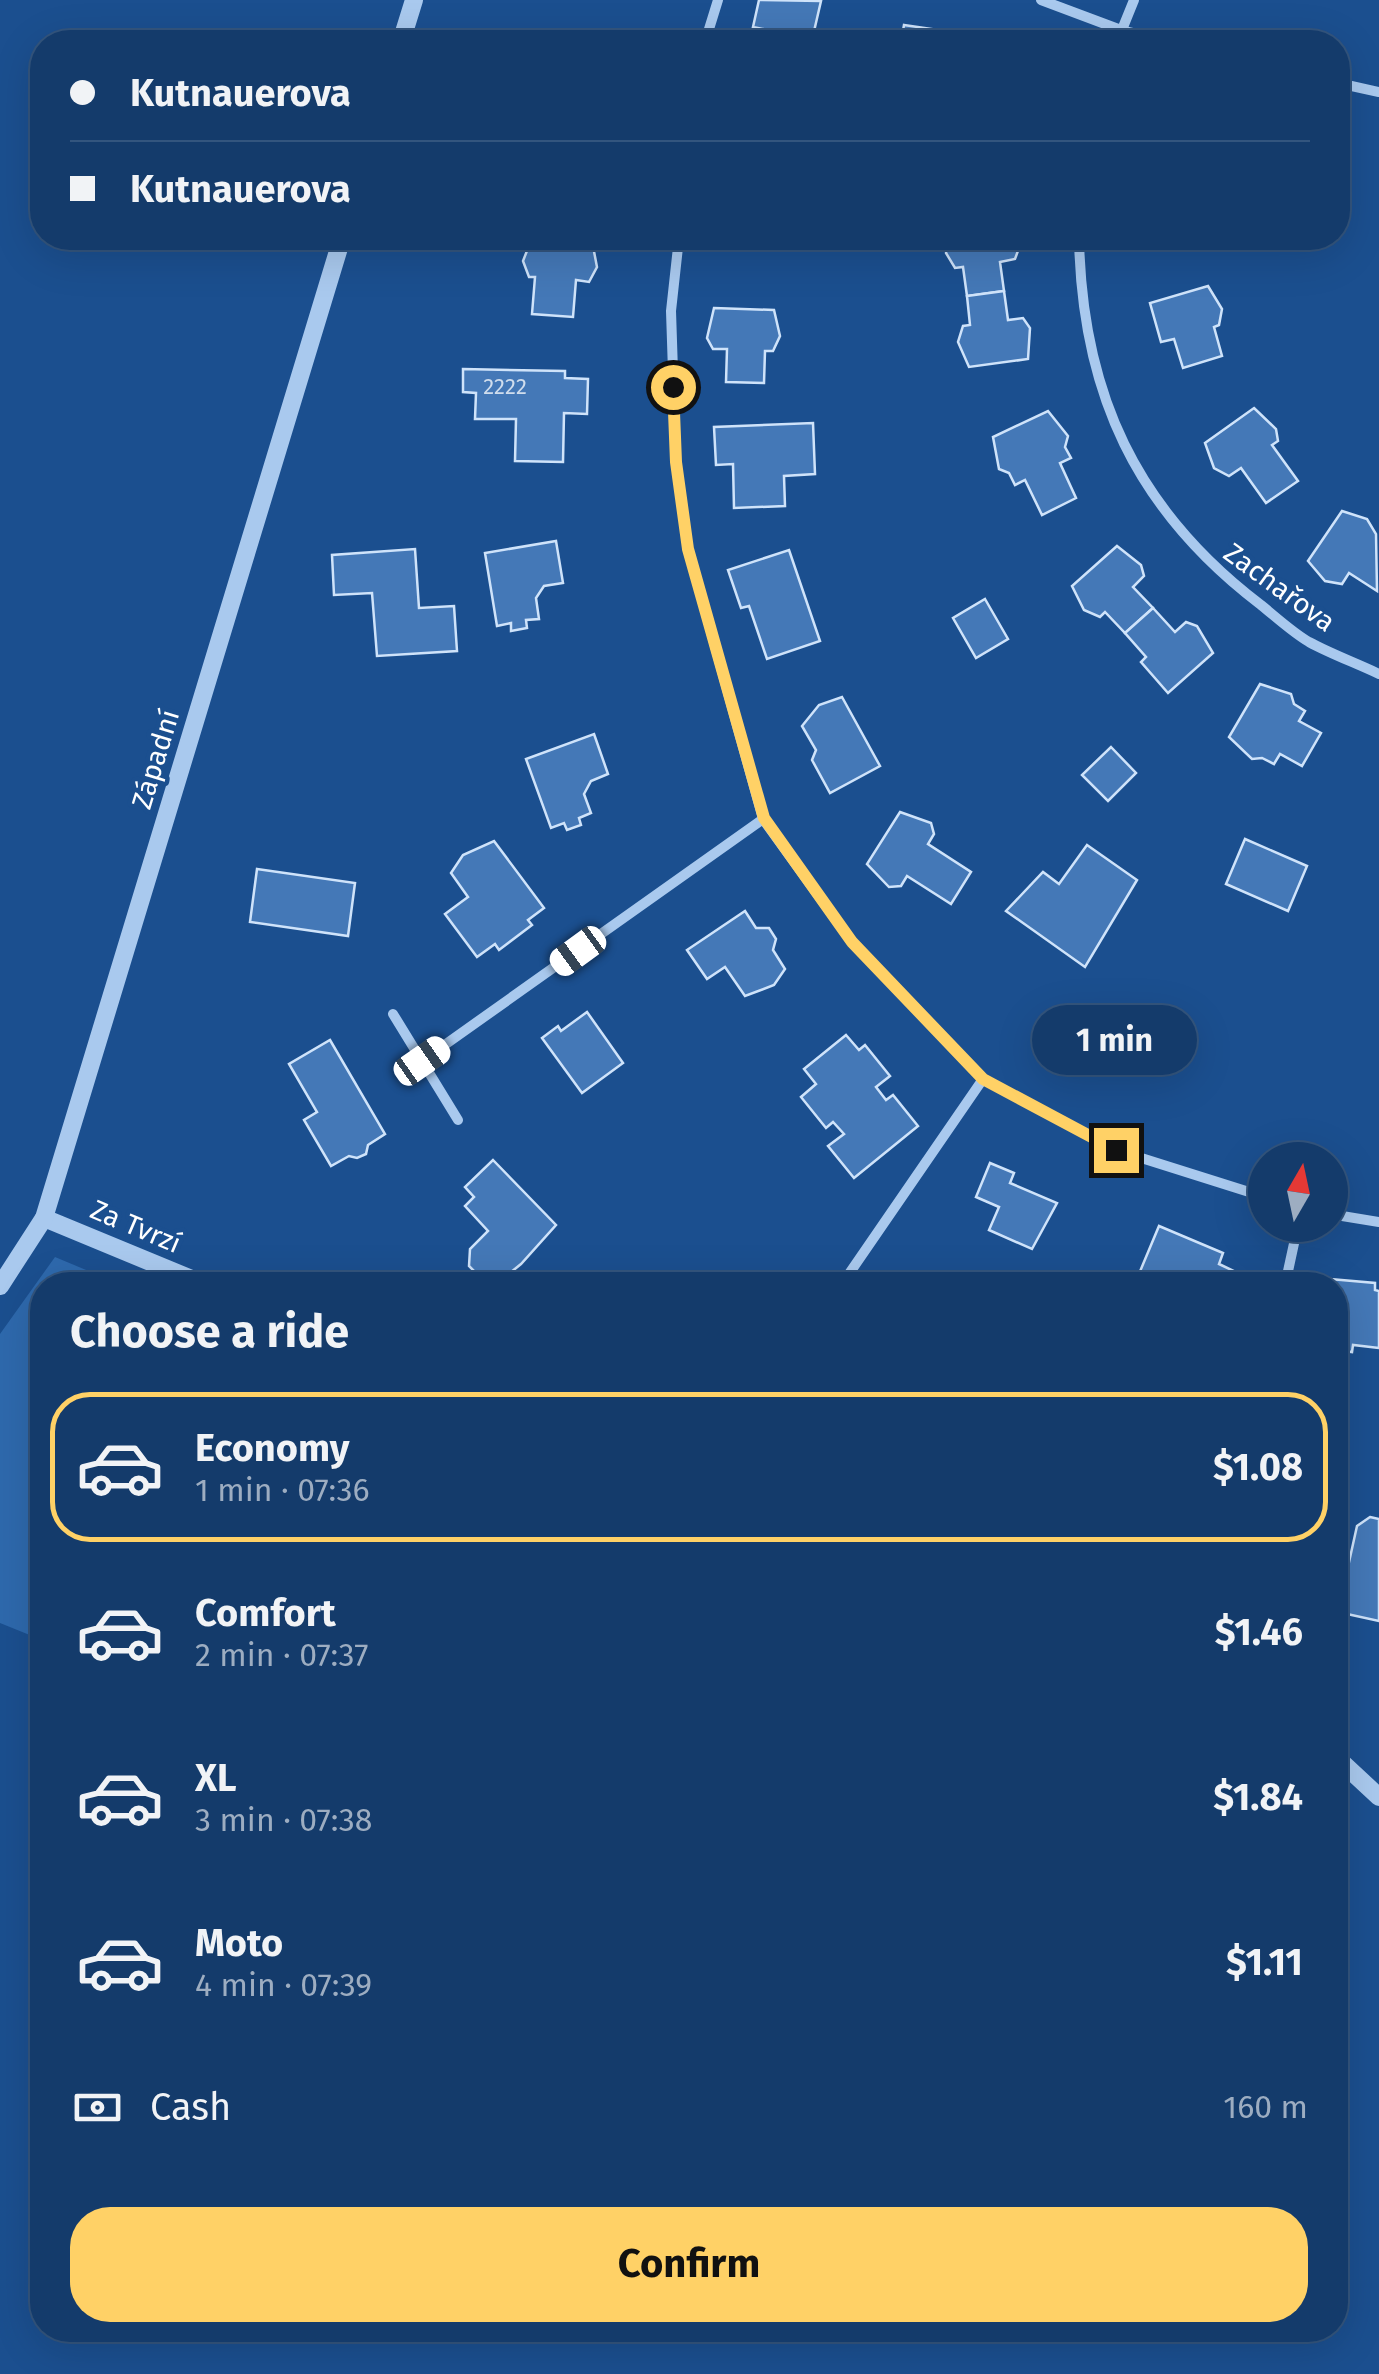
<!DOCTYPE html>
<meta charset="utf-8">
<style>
body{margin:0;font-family:"Fira Sans",sans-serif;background:#214673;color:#f1f3f6;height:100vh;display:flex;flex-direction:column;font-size:38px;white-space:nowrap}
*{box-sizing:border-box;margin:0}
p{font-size:32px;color:#9dadc1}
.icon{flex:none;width:55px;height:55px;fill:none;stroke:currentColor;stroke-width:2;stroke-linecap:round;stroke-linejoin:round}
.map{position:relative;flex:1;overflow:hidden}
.drawer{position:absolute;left:30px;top:1272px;width:1318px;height:1070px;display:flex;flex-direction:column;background:#143b6b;border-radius:40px;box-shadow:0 10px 40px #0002,0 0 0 2px #33557e}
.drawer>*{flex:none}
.banner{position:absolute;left:30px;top:30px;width:1320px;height:220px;border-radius:40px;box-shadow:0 10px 40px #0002,0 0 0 2px #33557e;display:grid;align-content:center;height:220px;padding:0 40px;background:#143b6b}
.needle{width:65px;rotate:9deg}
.fabs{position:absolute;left:1248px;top:1142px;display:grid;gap:20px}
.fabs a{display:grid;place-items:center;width:100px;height:100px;border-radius:50%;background:#143b6b;box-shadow:0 10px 40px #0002,0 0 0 2px #33557e;font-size:50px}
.end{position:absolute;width:45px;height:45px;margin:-22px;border:12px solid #ffd166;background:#111;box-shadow:0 0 0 5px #111}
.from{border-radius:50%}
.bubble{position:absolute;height:70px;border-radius:35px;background:#143b6b;box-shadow:0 10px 40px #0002,0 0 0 2px #33557e;font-size:32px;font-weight:700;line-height:70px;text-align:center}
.car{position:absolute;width:30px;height:60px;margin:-30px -15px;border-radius:12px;box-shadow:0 0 8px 2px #0007;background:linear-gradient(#fff 24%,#345 0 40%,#fff 0 76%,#345 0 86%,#fff 0)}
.banner b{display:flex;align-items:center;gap:35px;height:95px;font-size:38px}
.banner b+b{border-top:2px solid #33557e}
.banner i{width:25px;height:25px;background:#f1f3f6}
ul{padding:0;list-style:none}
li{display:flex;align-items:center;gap:30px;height:150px;margin:0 20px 15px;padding:0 20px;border:5px solid transparent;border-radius:40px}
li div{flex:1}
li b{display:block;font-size:38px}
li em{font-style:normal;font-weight:700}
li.on{border-color:#ffd166}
li>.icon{width:90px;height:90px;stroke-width:1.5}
h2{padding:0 40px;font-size:45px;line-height:120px}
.pay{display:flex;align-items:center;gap:25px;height:110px;padding:0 40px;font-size:38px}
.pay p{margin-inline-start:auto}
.action{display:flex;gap:20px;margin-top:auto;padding:20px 40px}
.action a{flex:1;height:115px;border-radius:40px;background:#ffd166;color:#111;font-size:40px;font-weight:700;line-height:115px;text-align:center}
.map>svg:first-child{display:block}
.green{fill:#2e69ad}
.building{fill:#4478b7;stroke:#cfe3fa;stroke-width:2.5}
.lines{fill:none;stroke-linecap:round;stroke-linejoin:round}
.minor{stroke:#a9c9ee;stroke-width:10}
.tertiary{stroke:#a9c9ee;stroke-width:18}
.route{stroke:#ffd166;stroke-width:12}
.labels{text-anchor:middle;stroke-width:9;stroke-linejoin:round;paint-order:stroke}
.number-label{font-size:22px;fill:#d0dded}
.street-label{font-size:28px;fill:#fff;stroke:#1b4f8f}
</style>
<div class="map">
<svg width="1379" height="2374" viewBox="0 0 1379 2374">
<rect width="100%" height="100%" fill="#1b4f8f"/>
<polygon class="green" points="55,1257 122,1285 42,1285 42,1640 0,1623 0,1334"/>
<g class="building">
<polygon points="759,0 821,1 812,40 760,42 763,29 753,27"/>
<polygon points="904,25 966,34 965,42 901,42"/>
<polygon points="532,238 592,241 597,267 589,282 576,280 573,317 532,314 535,277 529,277 523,261"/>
<polygon points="949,238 1015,238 1019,248 1015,259 1000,262 1004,291 967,296 963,267 955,268 946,253"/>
<polygon points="1208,286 1222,309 1219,325 1214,327 1222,356 1183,368 1174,339 1161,342 1150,303"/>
<polygon points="1004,291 1008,320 1023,318 1030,328 1028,359 969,367 958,342 963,326 970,325 967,296"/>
<polygon points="714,308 774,310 780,336 773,351 765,351 764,383 726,382 727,349 713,349 707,338"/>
<polygon points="463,369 565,371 565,378 588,379 587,414 564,413 563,462 515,461 516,419 475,419 476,393 463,392"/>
<polygon points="1254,408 1276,429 1278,441 1272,445 1298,481 1266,503 1241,468 1229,476 1214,468 1205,443"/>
<polygon points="1048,411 1068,436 1065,447 1071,458 1060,463 1076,498 1042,515 1025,480 1015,485 1009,473 999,469 993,437"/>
<polygon points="813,423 815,474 784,476 785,506 734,508 733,464 716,465 714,427"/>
<polygon points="1342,511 1367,519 1376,534 1377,591 1349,573 1342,584 1325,581 1308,561"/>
<polygon points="556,541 563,583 544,586 536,598 539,619 526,620 527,628 511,631 511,623 497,626 485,553"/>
<polygon points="1117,546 1141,565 1144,576 1133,587 1153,608 1125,633 1105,612 1100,617 1084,610 1072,586"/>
<polygon points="415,549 419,608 454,606 457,651 377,656 372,593 334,595 332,555"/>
<polygon points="789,550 820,641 767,659 749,606 741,608 728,570"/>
<polygon points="985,599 1008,639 976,658 953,618"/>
<polygon points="1153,608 1175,632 1186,622 1197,626 1213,653 1168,693 1141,662 1146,657 1125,633"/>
<polygon points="1260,684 1291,694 1294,704 1305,711 1299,721 1321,733 1302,766 1280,754 1274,764 1262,758 1252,759 1229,737"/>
<polygon points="842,697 880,766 830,793 812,760 816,750 802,726 819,705"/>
<polygon points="594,734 608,774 591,781 584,794 591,813 579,818 581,825 567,830 564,823 551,828 526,759"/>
<polygon points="1111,747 1136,773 1108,801 1082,775"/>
<polygon points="900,812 931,823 934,834 928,844 971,872 951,904 907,876 901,886 889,887 867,864"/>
<polygon points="1245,839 1307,866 1288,911 1226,884"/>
<polygon points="494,841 544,908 528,920 532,925 499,950 495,944 477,957 445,914 468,897 451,873 463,855"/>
<polygon points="1087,845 1137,880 1085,967 1006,911 1043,872 1059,884"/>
<polygon points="257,869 355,883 348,936 250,922"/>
<polygon points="745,911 756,928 769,928 776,939 773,950 785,969 774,985 745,996 725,967 707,979 687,950"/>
<polygon points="587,1012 623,1063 582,1093 542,1038 558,1026 561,1031"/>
<polygon points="846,1035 859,1050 865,1045 890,1076 876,1087 886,1100 893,1095 918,1126 854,1178 828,1146 844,1134 833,1122 826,1128 801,1097 816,1084 804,1069"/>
<polygon points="330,1040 385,1134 368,1145 366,1154 357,1158 349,1156 331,1166 304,1120 317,1112 289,1064"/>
<polygon points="493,1160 556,1225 521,1264 495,1285 488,1285 469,1266 470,1249 488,1231 465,1206 474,1197 465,1187"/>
<polygon points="990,1163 1014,1173 1010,1183 1057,1203 1032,1249 989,1230 999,1207 976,1197"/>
<polygon points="1159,1226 1223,1253 1219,1264 1240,1274 1235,1285 1145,1285 1136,1281"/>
<polygon points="1330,1279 1375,1283 1375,1290 1379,1291 1379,1348 1353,1345 1352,1352 1335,1350 1335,1285 1329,1285"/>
<polygon points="1370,1517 1379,1519 1379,1621 1338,1612 1357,1526"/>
</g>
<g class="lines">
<g class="minor">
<polyline points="1041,0 1121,30 1170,42"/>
<polyline points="705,42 718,0"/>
<polyline points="1117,42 1134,0"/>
<polyline points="1338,83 1379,92"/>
<polyline points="679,238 671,311 676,463 688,549 763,819 852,942 983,1079 1116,1150 1265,1197"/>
<path d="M1079,238C1082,393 1136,510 1261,605C1276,617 1292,632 1309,642C1331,654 1356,663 1379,674"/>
<polyline points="393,1014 458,1120"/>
<polyline points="422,1061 763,819"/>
<polyline points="1330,1214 1379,1222"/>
<polyline points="842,1284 983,1079"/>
<polyline points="1285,1285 1298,1225"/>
</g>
<g class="tertiary">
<polyline points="401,42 414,0"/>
<polyline points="44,1218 206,1285"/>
<polyline points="0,1286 44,1218 342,238"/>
<polyline points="1335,1756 1379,1797"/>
</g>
</g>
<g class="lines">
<polyline class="route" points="673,387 676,462 688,549 764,818 852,942 983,1079 1116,1150"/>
</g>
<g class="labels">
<g class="number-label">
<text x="505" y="394">2222</text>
</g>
<g class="street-label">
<text transform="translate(1280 587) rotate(36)" y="10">Zachařova</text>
<text transform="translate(155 759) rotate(-73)" y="10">Západní</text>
<text transform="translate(136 1226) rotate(23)" y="10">Za Tvrzí</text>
</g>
</g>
</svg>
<div class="fabs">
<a><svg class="needle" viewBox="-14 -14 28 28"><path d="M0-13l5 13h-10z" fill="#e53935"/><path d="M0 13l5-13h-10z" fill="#9dadc1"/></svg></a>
</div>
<i class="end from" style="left:673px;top:387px"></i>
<i class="end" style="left:1116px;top:1150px"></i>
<div class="bubble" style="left:1032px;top:1005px;width:165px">1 min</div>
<i class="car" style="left:578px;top:951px;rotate:234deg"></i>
<i class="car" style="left:422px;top:1061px;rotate:55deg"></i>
<div class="banner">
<b><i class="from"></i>Kutnauerova</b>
<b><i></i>Kutnauerova</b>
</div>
<section class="drawer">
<h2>Choose a ride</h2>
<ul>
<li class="on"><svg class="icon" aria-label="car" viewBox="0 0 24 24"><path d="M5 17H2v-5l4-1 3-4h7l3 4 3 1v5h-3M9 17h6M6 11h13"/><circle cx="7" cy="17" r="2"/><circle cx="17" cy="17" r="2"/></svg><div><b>Economy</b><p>1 min · 07:36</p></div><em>$1.08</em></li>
<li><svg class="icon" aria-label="car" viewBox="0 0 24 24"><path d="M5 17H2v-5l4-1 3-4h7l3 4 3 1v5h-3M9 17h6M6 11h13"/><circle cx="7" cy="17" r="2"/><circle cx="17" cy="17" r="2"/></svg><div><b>Comfort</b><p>2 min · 07:37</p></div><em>$1.46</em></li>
<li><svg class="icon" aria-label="car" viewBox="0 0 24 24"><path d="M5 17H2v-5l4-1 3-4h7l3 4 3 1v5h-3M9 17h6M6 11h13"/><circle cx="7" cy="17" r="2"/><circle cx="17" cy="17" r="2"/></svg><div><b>XL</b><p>3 min · 07:38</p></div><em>$1.84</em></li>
<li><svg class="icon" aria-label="car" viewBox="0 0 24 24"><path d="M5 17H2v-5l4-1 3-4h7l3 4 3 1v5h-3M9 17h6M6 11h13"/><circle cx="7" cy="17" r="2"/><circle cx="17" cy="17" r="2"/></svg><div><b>Moto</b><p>4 min · 07:39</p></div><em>$1.11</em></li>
</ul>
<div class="pay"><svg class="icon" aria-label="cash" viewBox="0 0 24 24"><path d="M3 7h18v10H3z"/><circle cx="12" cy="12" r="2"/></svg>Cash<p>160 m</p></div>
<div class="action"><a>Confirm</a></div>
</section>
</div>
